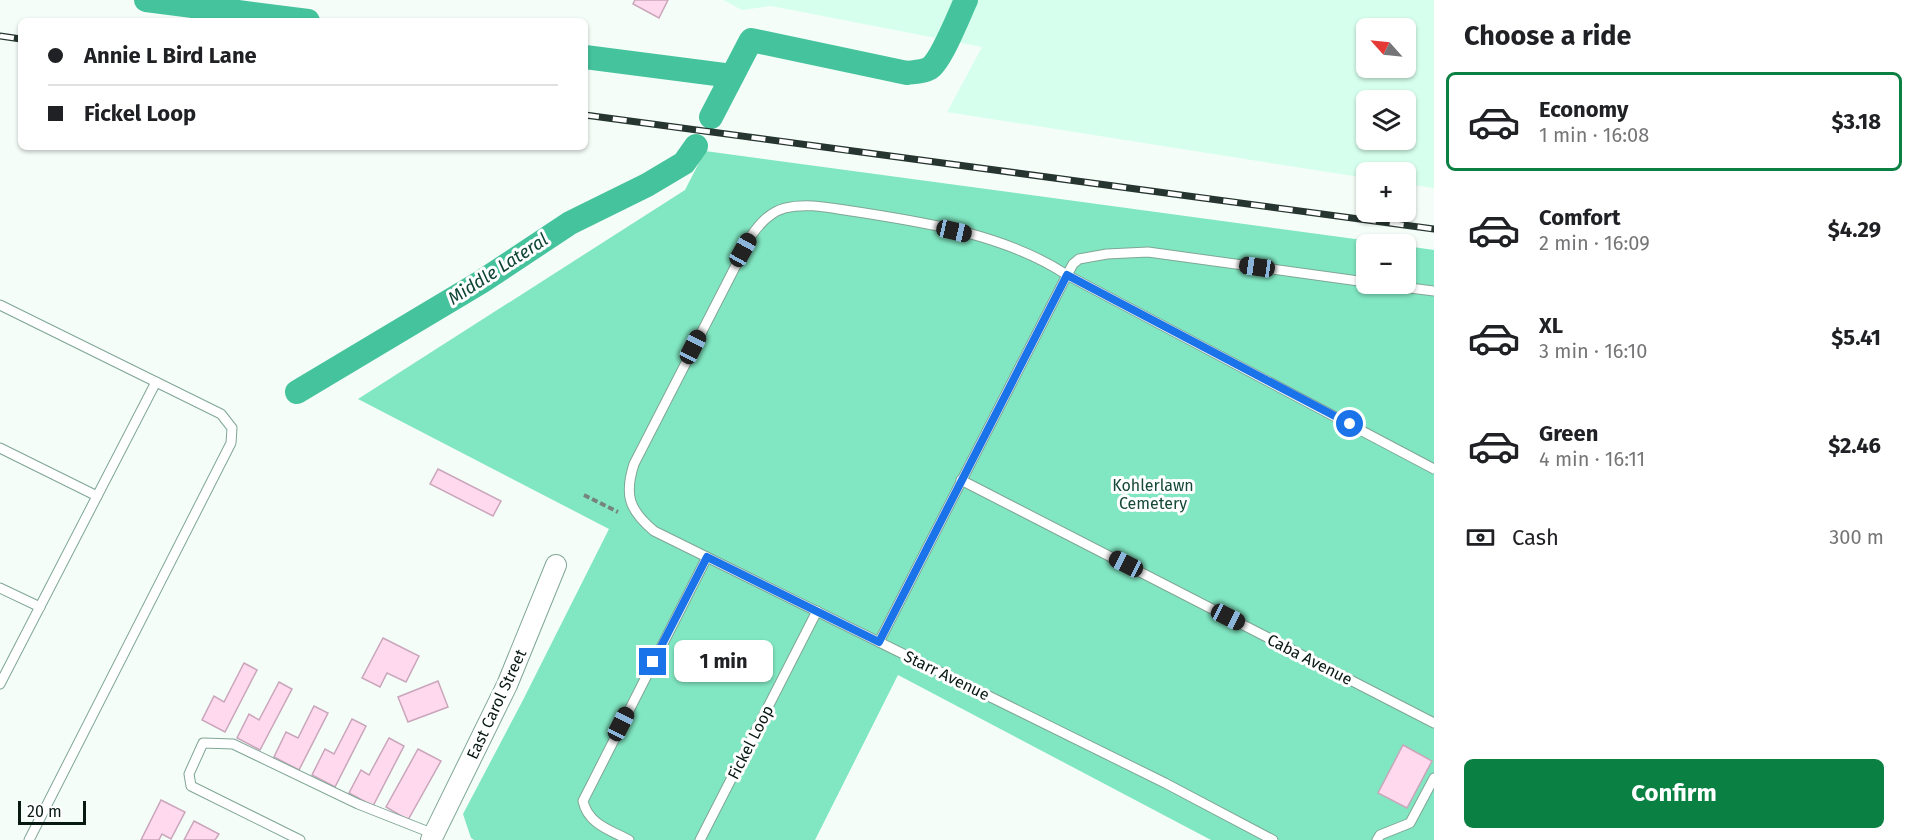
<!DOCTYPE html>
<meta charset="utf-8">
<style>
body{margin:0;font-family:"Fira Sans",sans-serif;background:#f2f2f2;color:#202124;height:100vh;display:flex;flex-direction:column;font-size:22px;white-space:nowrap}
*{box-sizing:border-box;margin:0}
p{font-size:20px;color:#757577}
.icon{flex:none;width:33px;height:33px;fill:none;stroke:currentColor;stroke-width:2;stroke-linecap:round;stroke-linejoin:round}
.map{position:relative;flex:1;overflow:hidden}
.drawer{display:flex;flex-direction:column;background:#fff;width:480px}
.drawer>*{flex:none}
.banner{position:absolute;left:18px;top:18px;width:570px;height:132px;border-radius:9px;box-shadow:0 2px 4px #0004;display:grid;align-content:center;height:132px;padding:0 30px;background:#fff}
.needle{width:39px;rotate:297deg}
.fabs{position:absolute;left:1356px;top:18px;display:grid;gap:12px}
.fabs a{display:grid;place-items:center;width:60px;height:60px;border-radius:9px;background:#fff;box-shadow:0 2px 4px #0004;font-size:30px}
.scale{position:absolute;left:18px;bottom:15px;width:68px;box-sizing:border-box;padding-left:6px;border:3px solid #081812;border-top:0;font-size:16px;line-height:21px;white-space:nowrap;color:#081812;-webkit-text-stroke:4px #fff;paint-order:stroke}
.end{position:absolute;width:27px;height:27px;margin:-14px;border:8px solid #1a73e8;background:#fff;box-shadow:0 0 0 3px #fff}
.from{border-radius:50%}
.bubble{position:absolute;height:42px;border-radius:9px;background:#fff;box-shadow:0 2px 4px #0004;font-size:20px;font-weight:700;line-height:42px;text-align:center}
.car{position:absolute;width:18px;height:36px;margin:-18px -9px;border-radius:8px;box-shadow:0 0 4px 2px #0007;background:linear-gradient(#222 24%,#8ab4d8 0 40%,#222 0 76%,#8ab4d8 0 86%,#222 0)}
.banner b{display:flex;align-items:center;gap:21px;height:57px;font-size:22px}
.banner b+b{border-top:2px solid #e0e0e0}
.banner i{width:15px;height:15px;background:#202124}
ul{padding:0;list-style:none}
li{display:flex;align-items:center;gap:18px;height:99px;margin:0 12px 9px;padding:0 18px;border:3px solid transparent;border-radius:9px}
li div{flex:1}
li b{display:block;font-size:22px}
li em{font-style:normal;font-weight:700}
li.on{border-color:#0b8043}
li>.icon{width:54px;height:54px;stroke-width:1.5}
h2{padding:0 30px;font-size:27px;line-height:72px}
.pay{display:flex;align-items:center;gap:15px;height:66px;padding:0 30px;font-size:22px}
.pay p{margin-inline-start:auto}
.cta{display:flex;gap:12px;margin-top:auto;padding:12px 30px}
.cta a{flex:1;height:69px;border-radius:9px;background:#0b8043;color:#fff;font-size:24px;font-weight:700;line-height:69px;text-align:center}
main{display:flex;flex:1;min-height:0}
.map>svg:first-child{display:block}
.built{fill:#d7ffee;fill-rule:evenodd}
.green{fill:#81e7c2}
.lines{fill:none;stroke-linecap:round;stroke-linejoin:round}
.canal{stroke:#45c39c;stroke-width:24}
.building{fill:#ffd9ee;stroke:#c9a6ba;stroke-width:1.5}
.service-casing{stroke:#7fa696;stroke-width:11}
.minor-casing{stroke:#7fa696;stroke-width:22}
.path{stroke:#76837e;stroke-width:4;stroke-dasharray:6 3;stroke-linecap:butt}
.service{stroke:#fff;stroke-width:9}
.minor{stroke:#fff;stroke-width:20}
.rail-casing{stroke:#263530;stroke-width:7}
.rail{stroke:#fff;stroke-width:4.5;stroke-dasharray:14;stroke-linecap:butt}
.route{stroke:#1a73e8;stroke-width:8}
.labels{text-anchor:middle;stroke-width:6;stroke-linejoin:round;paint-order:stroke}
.park-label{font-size:16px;fill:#144838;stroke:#fff}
.street-label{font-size:16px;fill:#081812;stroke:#fff}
.water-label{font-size:18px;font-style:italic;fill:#0f4535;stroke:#fff}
</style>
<main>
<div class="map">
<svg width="1434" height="840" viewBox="0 0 1434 840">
<rect width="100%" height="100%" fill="#f5fdf9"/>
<path class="built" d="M723,0H1434V188L1406,184V172H1366V178L947,112L982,47L771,6L742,10ZM1366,28H1406V68H1366ZM1366,100H1406V140H1366Z"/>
<polygon class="green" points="705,151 1392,244 1366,244 1366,284 1406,284 1406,246 1434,250 1434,840 1211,840 898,675 815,840 474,840 471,838 463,814 522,702 609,529 358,399 685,190"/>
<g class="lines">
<g class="canal">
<polyline points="146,0 308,21"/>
<polyline points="585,57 732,76"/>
<path d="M711,117L751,40L907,73C914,72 923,72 930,68C942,59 959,15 966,0"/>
<polyline points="297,392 481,282 570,223 647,185 684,163 696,146"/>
</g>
</g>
<g class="building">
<polygon points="635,0 668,0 659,18 633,4"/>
<polygon points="438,469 501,501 493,516 430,484"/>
<polygon points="383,638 419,656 406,682 387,673 380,687 362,678"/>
<polygon points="244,663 257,670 225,732 202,720 214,696 224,702"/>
<polygon points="438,681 448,707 408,722 398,697"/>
<polygon points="279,682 292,689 260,750 237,738 249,714 259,720"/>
<polygon points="314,706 328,713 299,770 274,757 286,732 298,738"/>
<polygon points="352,719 366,726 335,787 312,775 325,749 334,754"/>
<polygon points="389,738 404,746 373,806 349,793 361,770 369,775"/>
<polygon points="1403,745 1432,761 1407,808 1378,793"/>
<polygon points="418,749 441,761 408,820 386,807"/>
<polygon points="161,800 185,812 171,839 162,834 159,840 141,840"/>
<polygon points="194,821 219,834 215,840 184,840"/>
</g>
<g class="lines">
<g class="service-casing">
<g id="service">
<polyline points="1378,284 1434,291"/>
<polyline points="0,305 221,414 232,428 231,443 29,840"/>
<polyline points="0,448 97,496"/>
<polyline points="961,480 1434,723"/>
<polyline points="0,588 40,607"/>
<polyline points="879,642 1067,275 1073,264 1079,259 1107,254 1148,252 1366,282"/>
<polyline points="0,684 156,382"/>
<polyline points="300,840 191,786 189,774 203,743 233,744 358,804 434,834"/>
<path d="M629,840C610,830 588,824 583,801L707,557"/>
<polyline points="700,840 817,611"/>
<path d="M1273,840L1165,783L654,531C629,510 624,495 634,464L751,236C760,223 770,212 785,208C809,202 834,209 858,212C929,223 1006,235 1067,275L1434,469"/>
<polyline points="1377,840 1380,835 1410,823 1434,778"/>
</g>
</g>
<g class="minor-casing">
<polyline id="minor" points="431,840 507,685 556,565"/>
</g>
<polyline class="path" points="584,495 618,512"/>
<use href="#service" class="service"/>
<use href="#minor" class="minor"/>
<g class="rail-casing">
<g id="rail">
<polyline points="0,36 21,39"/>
<polyline points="585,115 1434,229"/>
</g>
</g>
<use href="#rail" class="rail"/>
</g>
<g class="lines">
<polyline class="route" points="653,662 707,557 879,642 1067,275 1350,424"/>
</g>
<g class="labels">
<g class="park-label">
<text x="1153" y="491">Kohlerlawn<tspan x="1153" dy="18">Cemetery</tspan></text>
</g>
<g class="street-label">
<text transform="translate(1310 659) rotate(27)" y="6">Caba Avenue</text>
<text transform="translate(947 675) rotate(26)" y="6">Starr Avenue</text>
<text transform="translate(496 704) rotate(-65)" y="6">East Carol Street</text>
<text transform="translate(750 742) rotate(-63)" y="6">Fickel Loop</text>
</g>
<g class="water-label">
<text transform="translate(498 269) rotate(-33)" y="6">Middle Lateral</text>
</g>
</g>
</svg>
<div class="fabs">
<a><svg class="needle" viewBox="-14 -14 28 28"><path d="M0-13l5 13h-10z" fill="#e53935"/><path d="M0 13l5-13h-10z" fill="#757577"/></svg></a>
<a><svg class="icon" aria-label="layers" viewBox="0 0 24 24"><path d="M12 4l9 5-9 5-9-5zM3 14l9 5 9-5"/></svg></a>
<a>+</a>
<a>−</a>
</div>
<div class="scale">20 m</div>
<i class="end from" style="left:1350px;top:424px"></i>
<i class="end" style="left:653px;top:662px"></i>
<div class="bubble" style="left:674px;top:640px;width:99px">1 min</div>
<i class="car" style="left:954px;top:231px;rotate:103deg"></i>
<i class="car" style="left:743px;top:250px;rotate:29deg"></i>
<i class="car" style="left:1257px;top:267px;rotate:278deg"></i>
<i class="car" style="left:693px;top:347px;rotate:27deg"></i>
<i class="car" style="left:1126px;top:564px;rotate:297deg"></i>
<i class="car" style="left:1228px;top:617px;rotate:117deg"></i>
<i class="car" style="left:621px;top:724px;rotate:27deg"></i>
<div class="banner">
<b><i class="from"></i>Annie L Bird Lane</b>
<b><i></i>Fickel Loop</b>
</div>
</div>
<section class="drawer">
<h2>Choose a ride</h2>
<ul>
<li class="on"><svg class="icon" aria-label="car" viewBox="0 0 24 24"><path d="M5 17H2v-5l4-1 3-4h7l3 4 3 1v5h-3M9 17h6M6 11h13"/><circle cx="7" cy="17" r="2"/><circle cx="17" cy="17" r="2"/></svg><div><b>Economy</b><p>1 min · 16:08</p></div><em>$3.18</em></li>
<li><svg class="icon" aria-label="car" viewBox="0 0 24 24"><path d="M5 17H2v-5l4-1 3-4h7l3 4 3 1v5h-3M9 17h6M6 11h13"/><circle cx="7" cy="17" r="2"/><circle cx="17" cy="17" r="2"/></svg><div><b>Comfort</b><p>2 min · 16:09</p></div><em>$4.29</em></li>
<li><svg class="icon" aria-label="car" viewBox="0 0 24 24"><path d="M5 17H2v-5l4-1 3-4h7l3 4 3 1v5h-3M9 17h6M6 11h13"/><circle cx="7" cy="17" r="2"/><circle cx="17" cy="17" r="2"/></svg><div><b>XL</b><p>3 min · 16:10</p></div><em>$5.41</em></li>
<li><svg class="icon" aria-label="car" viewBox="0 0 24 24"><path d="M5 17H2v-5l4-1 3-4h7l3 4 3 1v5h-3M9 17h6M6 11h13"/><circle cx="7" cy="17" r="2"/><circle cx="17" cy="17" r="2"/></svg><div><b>Green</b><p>4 min · 16:11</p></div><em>$2.46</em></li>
</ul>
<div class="pay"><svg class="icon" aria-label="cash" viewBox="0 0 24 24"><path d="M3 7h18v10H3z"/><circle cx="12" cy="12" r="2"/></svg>Cash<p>300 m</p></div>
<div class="cta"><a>Confirm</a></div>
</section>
</main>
